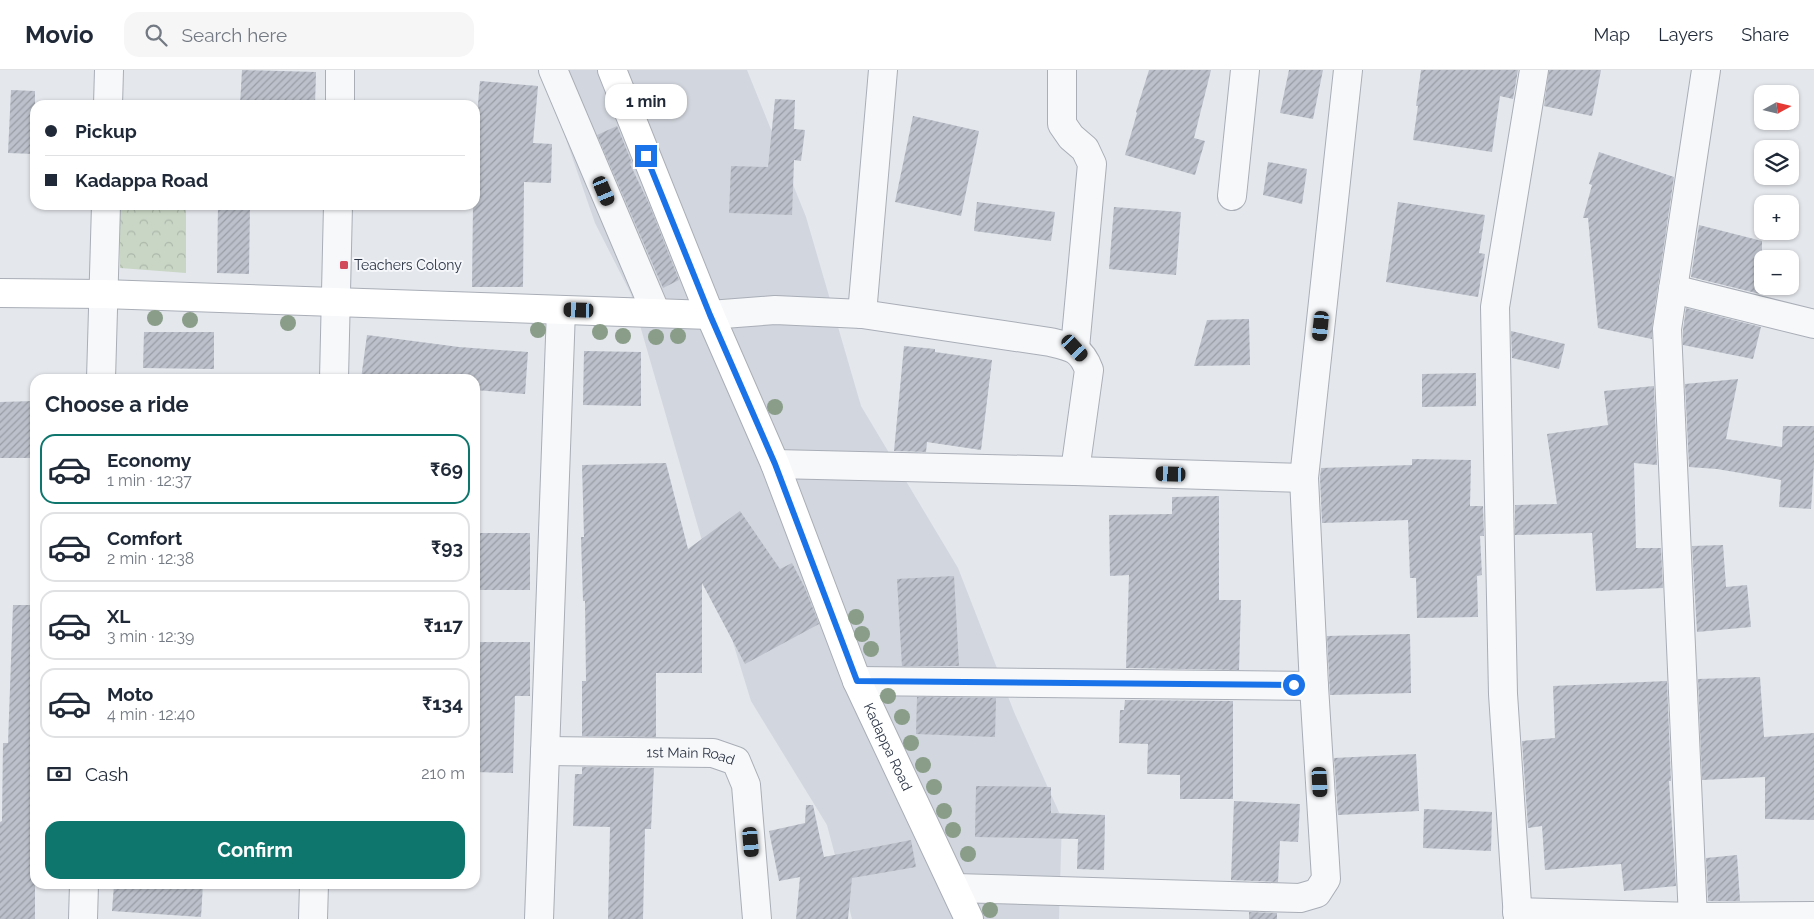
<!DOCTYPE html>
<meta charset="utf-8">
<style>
body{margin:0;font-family:Raleway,sans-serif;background:#f6f6f7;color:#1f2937;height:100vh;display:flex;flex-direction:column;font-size:19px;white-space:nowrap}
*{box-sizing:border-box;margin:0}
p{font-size:16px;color:#747a83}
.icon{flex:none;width:28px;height:28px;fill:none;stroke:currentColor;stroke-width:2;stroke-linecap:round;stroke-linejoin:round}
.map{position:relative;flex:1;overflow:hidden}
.panel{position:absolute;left:30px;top:304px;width:450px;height:515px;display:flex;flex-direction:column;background:#fff;border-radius:15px;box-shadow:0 1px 4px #0004}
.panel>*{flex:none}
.top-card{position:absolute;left:30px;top:30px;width:450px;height:110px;border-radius:15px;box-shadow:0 1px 4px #0004;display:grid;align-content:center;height:110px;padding:0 15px;background:#fff}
.needle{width:32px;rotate:82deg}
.buttons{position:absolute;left:1754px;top:15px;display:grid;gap:10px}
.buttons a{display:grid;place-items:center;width:45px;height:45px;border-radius:10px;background:#fff;box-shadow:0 1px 4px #0004;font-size:25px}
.end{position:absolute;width:22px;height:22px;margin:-11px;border:6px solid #1a73e8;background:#fff;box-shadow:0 0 0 2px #fff}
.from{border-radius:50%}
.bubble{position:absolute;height:35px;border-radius:15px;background:#fff;box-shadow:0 1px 4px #0004;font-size:16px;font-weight:700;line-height:35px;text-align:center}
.car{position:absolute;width:15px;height:30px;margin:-15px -8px;border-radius:6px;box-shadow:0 0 4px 1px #0007;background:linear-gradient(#222 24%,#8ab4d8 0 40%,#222 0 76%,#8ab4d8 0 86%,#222 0)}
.top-card b{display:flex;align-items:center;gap:18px;height:48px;font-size:19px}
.top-card b+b{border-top:1px solid #e0e1e3}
.top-card i{width:12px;height:12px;background:#1f2937}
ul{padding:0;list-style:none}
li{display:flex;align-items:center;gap:15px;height:70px;margin:0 10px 8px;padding:0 5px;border:2px solid #e0e1e3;border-radius:15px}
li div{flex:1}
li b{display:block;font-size:19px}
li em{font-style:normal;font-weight:700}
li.active{border-color:#0f766e}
li>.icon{width:45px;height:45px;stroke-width:1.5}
h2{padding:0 15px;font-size:22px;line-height:60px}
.pay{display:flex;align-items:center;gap:12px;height:55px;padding:0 15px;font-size:19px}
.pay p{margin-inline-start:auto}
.cta{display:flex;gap:10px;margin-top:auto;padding:10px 15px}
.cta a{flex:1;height:58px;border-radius:15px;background:#0f766e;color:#fff;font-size:20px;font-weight:700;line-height:58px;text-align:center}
header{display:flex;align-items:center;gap:30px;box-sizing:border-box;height:70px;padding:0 25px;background:#fff;border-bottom:1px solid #e0e1e3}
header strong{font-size:24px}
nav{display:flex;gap:28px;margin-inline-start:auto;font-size:18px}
.search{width:350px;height:45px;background:#f6f6f7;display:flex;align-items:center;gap:12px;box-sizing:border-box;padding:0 18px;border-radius:15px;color:#747a83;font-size:19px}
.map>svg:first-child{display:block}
.built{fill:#d2d6de}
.forest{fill:url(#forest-crowns)}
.building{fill:url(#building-hatch)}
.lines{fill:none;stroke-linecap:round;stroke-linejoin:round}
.minor-casing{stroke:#a9aeb7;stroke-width:30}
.secondary-casing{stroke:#a9aeb7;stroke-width:30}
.minor{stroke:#f7f8fa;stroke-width:28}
.secondary{stroke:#fff;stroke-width:28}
.tree{fill:#899d89}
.route{stroke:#1a73e8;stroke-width:6}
.poi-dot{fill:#d1495b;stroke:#f4f6f9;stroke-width:2}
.labels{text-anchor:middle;stroke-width:4;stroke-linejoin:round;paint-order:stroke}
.poi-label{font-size:14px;fill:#2b3445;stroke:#f4f6f9;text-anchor:start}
.street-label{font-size:14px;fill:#2b3445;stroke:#f4f6f9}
</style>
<header>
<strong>Movio</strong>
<div class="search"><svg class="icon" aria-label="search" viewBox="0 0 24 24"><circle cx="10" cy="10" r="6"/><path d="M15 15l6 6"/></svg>Search here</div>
<nav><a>Map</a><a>Layers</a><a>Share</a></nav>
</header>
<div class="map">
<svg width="1814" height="849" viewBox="0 0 1814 849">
<defs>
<pattern id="forest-crowns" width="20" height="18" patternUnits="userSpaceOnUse" patternTransform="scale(1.25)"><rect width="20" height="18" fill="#c9d6c5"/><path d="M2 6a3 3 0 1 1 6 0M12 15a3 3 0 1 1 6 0" fill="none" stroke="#adb8ab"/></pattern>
<pattern id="building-hatch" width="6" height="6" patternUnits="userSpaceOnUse" patternTransform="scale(1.25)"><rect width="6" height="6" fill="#bbc0ca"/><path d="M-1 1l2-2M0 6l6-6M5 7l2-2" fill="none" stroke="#989da6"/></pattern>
</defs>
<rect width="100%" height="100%" fill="#e4e7ec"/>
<polygon class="built" points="542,0 747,0 806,147 861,336 958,498 1014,642 1062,749 1059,849 852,849 827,755 751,631 707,488 631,224 595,153"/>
<polygon class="forest" points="120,135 186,135 186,203 120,198"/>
<g class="building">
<polygon points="242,0 316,2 315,35 240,35"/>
<polygon points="1149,0 1211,0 1194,68 1205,71 1195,105 1125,85 1137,43 1136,42"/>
<polygon points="1289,0 1323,0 1313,49 1280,43"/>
<polygon points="1421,0 1518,0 1513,29 1500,26 1492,82 1413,70 1418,36 1416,36"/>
<polygon points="1549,0 1601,0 1592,46 1544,36"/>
<polygon points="480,11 538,16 533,73 552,74 551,113 524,112 523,217 472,217 473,135 475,135 478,56 476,56"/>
<polygon points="11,20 35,21 35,84 8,83"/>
<polygon points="775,29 795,30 794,59 805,60 801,91 794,90 792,145 729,143 731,96 768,97"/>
<polygon points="913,46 979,61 961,146 895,132"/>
<polygon points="617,56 632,93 630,94 649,134 679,210 663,218 597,65"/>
<polygon points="1599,82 1674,107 1652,257 1652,269 1598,258 1588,148 1583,148 1592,115 1589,114"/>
<polygon points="1268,92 1307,99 1302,134 1263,125"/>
<polygon points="977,132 1055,142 1051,171 974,161"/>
<polygon points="1398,132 1485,145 1479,183 1485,184 1478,227 1386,212"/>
<polygon points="218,135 250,135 249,204 217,203"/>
<polygon points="1114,137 1181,142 1176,205 1109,199"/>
<polygon points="1699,155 1762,171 1762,213 1760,224 1691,207"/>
<polygon points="1686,238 1761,257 1753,289 1683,275 1683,260"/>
<polygon points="1249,249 1250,295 1194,296 1207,250"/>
<polygon points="1511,261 1565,274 1559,299 1512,288"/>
<polygon points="144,262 214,262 214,299 143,298"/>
<polygon points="367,265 459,277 528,282 525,324 475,320 475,309 361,309"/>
<polygon points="904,276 935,279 935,282 992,290 981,380 927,372 926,382 894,381"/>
<polygon points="584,281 641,282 641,336 583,335"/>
<polygon points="1476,303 1476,336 1422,337 1422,304"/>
<polygon points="1738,309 1726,369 1782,377 1783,356 1814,356 1814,394 1811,439 1779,437 1781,410 1717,399 1689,397 1685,314"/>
<polygon points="1654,316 1657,395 1634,393 1636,478 1661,478 1663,518 1596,521 1592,463 1515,465 1515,435 1557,434 1547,364 1608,355 1604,321"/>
<polygon points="35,331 35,388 0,388 0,332"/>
<polygon points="1412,389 1471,390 1470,436 1483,436 1484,466 1480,466 1482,505 1477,506 1478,547 1417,548 1416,508 1410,508 1408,450 1322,453 1320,408 1321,398 1412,395"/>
<polygon points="666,393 688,479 740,441 780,499 792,493 805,518 819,554 745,594 702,513 702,603 656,603 656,667 582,666 582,611 586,611 585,531 583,531 581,467 584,467 582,395"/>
<polygon points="1219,426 1219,530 1241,530 1239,600 1126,598 1129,505 1110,506 1109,445 1172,444 1172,427"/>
<rect x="475" y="463" width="55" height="57"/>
<polygon points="1723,475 1726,517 1747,515 1751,557 1697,562 1692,476"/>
<polygon points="954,506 959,596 902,596 897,509"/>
<polygon points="13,535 35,535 35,849 0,849 0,752 2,751 3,673 8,673"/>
<polygon points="1410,564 1411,623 1330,625 1327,566"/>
<polygon points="475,572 530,572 530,626 515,626 513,703 475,702"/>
<polygon points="1760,607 1764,667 1814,663 1814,750 1765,749 1765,707 1702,710 1698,609"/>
<polygon points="1667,611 1671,711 1669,711 1676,816 1624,821 1621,794 1545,800 1542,756 1528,758 1522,671 1555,668 1553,616"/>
<polygon points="917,627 996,628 995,667 916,664"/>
<polygon points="1125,630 1233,631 1233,729 1180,729 1180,705 1147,704 1148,674 1119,673 1120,640 1124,640"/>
<polygon points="1416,684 1419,741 1338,745 1334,688"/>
<polygon points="582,697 654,698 651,759 645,759 643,849 608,849 610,757 573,756 575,704 582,704"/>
<polygon points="976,716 1051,717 1051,743 1105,745 1104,800 1077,799 1078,769 975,767"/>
<polygon points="1234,731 1300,734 1298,772 1280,771 1278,812 1231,810"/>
<polygon points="806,735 813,735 824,787 911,770 916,797 852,808 848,849 796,849 800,807 779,811 769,761 805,753"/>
<polygon points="1424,739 1492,742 1491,781 1423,778"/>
<polygon points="1737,785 1740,831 1708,831 1706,788"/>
<polygon points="114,814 203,814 201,847 112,841"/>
<polygon points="1249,842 1277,843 1277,849 1249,849"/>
</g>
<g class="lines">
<g class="minor-casing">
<g id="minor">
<polyline points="553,0 656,243"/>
<polyline points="1062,0 1062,54 1071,67 1085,79 1092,94 1075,278"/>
<polyline points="108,35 109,0"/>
<polyline points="340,35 340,0"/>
<polyline points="1232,126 1245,0"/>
<polyline points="1673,219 1814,254"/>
<polyline points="862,244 883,0"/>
<path d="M710,245L775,240L862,244L1050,272C1071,277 1081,278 1089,300L1075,401"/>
<polyline points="101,309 106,135"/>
<polyline points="334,309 338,135"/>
<polyline points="775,394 1075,401 1304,408"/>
<polyline points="857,611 1314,616"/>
<path id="s1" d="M545,681L713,683L736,691L746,715L757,849"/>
<polyline points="955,818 1300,828 1317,823 1326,809 1314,616 1304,408 1348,0"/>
<polyline points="1517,842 1693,847 1814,846"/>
<polyline points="83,849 84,814"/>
<polyline points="313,849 314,814"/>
<polyline points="539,849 561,240"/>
<polyline points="1518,849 1503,624 1495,237 1534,0"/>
<polyline points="1693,849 1667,259 1706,0"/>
</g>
</g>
<g class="secondary-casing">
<g id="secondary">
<path id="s2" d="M612,0L710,245L775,394L857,611L969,849"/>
<polyline points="0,223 103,224 710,245"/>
</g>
</g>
<use href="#minor" class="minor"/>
<use href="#secondary" class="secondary"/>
</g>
<g class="tree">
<circle cx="155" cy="248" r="8"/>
<circle cx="190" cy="250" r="8"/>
<circle cx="288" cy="253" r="8"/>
<circle cx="538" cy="260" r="8"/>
<circle cx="600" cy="262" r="8"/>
<circle cx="623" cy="266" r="8"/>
<circle cx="678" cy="266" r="8"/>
<circle cx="656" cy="267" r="8"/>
<circle cx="775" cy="337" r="8"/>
<circle cx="856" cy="547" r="8"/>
<circle cx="862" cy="564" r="8"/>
<circle cx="871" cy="579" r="8"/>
<circle cx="888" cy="626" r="8"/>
<circle cx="902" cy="647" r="8"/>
<circle cx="911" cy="673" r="8"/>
<circle cx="923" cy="695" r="8"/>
<circle cx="934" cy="717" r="8"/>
<circle cx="944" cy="741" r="8"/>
<circle cx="953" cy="760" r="8"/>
<circle cx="968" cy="784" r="8"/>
<circle cx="990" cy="840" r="8"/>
</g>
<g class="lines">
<polyline class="route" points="646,86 710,245 775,394 857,611 1294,615"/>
</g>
<rect class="poi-dot" x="339" y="190" width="10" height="10" rx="2.5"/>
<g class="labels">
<g class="poi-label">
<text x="354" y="200">Teachers Colony</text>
</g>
<g class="street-label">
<text dy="5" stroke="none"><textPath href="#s2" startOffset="731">Kadappa Road</textPath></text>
<text dy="5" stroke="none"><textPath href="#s1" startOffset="146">1st Main Road</textPath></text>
</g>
</g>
</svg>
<div class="buttons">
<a><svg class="needle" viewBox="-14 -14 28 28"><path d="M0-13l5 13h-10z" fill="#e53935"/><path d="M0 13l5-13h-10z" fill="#747a83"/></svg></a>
<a><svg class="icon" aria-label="layers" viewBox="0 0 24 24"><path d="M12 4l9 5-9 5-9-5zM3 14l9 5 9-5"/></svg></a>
<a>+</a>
<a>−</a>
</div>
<i class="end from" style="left:1294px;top:615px"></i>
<i class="end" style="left:646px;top:86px"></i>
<div class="bubble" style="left:605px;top:14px;width:82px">1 min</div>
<i class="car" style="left:604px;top:121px;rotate:157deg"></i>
<i class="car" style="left:579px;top:240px;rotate:272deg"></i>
<i class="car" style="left:1321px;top:256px;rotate:186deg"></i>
<i class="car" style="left:1075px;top:278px;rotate:137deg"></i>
<i class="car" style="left:1171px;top:404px;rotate:272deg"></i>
<i class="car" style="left:1320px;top:712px;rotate:177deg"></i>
<i class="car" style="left:751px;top:772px;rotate:175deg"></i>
<div class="top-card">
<b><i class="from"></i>Pickup</b>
<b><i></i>Kadappa Road</b>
</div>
<section class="panel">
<h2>Choose a ride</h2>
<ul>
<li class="active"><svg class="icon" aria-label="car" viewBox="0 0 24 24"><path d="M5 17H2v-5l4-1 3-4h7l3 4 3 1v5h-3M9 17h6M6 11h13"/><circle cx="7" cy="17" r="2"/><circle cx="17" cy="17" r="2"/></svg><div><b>Economy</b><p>1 min · 12:37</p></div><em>₹69</em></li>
<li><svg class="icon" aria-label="car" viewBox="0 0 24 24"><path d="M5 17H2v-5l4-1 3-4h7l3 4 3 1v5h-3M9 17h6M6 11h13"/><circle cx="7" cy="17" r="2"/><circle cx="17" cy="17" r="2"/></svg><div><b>Comfort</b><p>2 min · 12:38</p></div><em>₹93</em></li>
<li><svg class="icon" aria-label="car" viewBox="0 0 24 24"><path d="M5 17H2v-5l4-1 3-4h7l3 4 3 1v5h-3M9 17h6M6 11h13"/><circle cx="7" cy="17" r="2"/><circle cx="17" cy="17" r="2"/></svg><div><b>XL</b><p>3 min · 12:39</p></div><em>₹117</em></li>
<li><svg class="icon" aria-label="car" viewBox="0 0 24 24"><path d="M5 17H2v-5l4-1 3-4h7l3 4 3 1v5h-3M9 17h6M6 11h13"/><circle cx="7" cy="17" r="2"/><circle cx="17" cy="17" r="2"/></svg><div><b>Moto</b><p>4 min · 12:40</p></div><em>₹134</em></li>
</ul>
<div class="pay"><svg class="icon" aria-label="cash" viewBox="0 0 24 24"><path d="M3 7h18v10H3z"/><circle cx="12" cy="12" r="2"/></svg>Cash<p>210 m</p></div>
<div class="cta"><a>Confirm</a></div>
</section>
</div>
